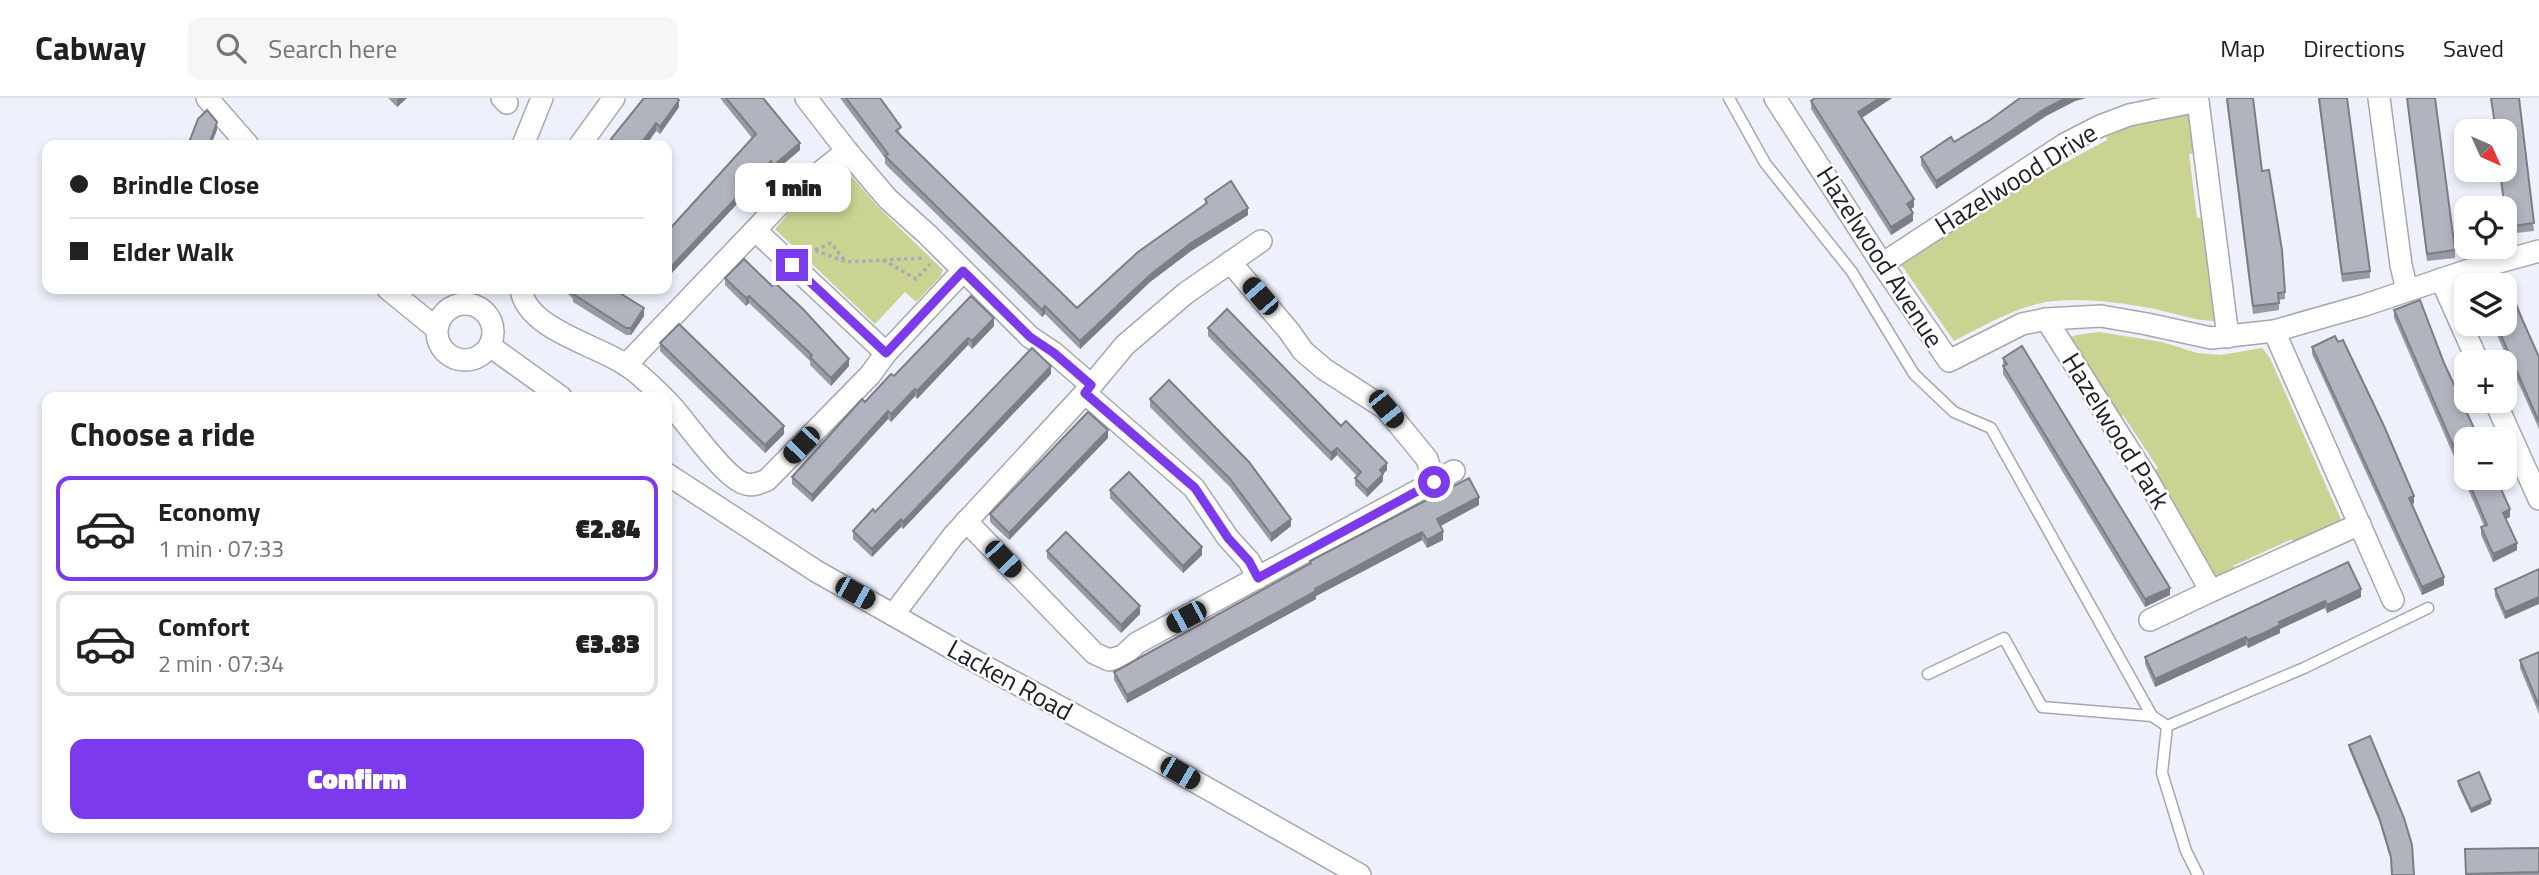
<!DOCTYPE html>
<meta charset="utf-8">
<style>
body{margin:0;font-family:"Titillium Web",sans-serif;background:#f6f6f6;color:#202124;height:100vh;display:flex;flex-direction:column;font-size:26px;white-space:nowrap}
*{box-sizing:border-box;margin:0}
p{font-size:23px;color:#757577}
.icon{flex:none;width:38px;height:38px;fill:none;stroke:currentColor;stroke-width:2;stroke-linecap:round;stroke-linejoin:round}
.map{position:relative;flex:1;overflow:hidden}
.panel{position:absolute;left:42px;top:294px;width:630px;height:441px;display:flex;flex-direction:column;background:#fff;border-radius:14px;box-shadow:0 4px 10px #0003}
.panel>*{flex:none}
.guide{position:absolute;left:42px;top:42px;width:630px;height:154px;border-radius:14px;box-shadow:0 4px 10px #0003;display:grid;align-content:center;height:154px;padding:0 28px;background:#fff}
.needle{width:46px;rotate:135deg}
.fabs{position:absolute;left:2454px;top:21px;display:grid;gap:14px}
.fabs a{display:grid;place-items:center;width:63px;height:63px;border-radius:14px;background:#fff;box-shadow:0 4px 10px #0003;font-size:35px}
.end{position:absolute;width:32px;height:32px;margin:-16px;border:9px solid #7c3aed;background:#fff;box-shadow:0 0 0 4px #fff}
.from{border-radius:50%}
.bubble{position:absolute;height:49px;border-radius:14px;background:#fff;box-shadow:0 4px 10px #0003;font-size:23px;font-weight:800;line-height:49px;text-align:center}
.car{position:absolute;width:21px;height:42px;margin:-21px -10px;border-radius:9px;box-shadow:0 0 5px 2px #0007;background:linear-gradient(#222 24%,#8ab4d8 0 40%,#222 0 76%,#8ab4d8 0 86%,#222 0)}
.guide b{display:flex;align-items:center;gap:24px;height:66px;font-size:26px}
.guide b+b{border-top:2px solid #e0e0e0}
.guide i{width:18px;height:18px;background:#202124}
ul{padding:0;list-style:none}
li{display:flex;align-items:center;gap:21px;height:105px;margin:0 14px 10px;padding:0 14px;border:4px solid #e0e0e0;border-radius:14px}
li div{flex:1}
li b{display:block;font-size:26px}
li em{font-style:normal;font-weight:800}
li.active{border-color:#7c3aed}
li>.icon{width:63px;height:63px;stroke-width:1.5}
h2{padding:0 28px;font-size:32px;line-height:84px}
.cta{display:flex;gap:14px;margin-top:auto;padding:14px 28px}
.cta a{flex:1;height:80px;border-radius:14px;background:#7c3aed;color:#fff;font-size:28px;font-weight:800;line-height:80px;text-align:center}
header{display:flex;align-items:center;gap:42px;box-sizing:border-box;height:98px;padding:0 35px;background:#fff;border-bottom:2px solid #e0e0e0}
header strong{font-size:33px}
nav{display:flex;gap:38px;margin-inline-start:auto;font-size:24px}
.search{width:490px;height:63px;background:#f6f6f6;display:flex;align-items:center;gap:18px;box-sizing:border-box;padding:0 24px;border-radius:14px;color:#757577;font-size:26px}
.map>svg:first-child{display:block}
.green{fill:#cad391}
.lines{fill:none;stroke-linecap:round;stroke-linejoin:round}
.service-casing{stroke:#a5a7b1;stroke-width:13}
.minor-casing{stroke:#a5a7b1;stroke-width:24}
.path{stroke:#abacb5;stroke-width:3.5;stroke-dasharray:3.5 3.5;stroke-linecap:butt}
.service{stroke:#fff;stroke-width:10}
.minor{stroke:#fff;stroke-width:21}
.wall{fill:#989ba3}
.shaded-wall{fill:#7c7e85}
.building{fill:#b1b4be;stroke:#7c7e85;stroke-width:2}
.route{stroke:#7c3aed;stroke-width:9}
.labels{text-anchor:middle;stroke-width:5;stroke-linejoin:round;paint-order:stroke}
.street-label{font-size:26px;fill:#202125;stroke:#fff}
</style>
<header>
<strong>Cabway</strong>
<div class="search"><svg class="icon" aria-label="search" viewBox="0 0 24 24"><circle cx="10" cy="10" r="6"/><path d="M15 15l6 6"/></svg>Search here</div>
<nav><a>Map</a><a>Directions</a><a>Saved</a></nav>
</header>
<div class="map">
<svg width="2539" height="777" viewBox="0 0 2539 777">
<rect width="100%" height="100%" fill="#eef0fb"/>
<g class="green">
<path d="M2183,14L2190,18L2196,54L2189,56L2197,120H2204L2218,223C2192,224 2169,212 2144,209C2114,204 2067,198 2037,206C2007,214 1981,229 1954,243L1900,165L2043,71L2046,75L2107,42L2105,36L2133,26Z"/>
<polygon points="842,72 847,73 879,110 943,172 941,178 916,204 905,194 875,226 775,131 789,115"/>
<polygon points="2099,234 2162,244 2197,255 2221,257 2262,250 2270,260 2343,426 2295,447 2292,441 2233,468 2235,473 2220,480 2215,478 2153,374 2158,370 2123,317 2118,320 2068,240 2076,237"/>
</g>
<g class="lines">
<g class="service-casing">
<g id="service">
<polyline points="1729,0 1765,65 1852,174 1914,276 1954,314 1991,330 2152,618 2167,628"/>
<polyline points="1928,576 2004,540 2042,609 2152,618"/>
<polyline points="2167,628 2304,570 2428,510"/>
<polyline points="2167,628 2162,675 2186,753 2198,777"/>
</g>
</g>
<g class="minor-casing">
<g id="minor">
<polyline points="207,0 248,47"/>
<polyline points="502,0 507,5"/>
<polyline points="806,0 847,53 888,101 928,137 1030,239 1054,255 1091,287"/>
<polyline points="1775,0 1882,166 1949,263 2022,226 2046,221"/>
<polyline points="2379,0 2401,167 2407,192"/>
<polyline points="523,47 542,0"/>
<polyline points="580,47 614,0"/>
<polyline points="755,132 886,255"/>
<polyline points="1230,164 1289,233 1303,253 1324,271 1386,311 1427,361 1434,384"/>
<polyline points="1882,166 2065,46 2100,28 2129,17 2198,3 2228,239"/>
<polyline points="2441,181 2478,264"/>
<polyline points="388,191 437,231"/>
<path d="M521,191C526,231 597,247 626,267C640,276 652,288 663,299"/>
<circle cx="465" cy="234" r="28"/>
<polyline points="2274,233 2393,502"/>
<polyline points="490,248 561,299"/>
<polyline points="626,267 778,108 847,53"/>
<polyline points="1085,295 1194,390 1228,440 1249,463 1258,480"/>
<path d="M667,303C685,321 725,382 746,386C754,388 760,385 767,382L870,277L886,255L963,173"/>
<polyline points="2495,303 2539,401"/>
<polyline points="667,376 816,473 953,551 1157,662 1360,777"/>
<polyline points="966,423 1094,555 1109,562 1123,558 1137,545 1454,373"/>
<polyline points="2360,426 2211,493 2146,379 2046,221 2101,218 2147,226 2211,240 2274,233 2365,207 2466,173 2539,153"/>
<polyline points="893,517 953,438 1085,295 1125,247 1186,195 1261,143"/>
<polyline points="2150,522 2211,493"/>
</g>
</g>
<g class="path">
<polyline points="815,152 831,145 845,163"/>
<polyline points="809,155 815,152 846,164 924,160"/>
<polyline points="883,162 916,181 930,166"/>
</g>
<use href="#service" class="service"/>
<use href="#minor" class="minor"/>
</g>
<g class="wall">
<polygon points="388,0 407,0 397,9"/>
<polygon points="720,0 763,0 800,52 774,74 771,70 667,180 667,134 752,40"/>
<polygon points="840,0 880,0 901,37 1077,210 1205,106 1205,101 1248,117 1191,153 1150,184 1080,251 1045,216 1042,219 885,66 885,60"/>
<polygon points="1892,0 1862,20 1914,109 1910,111 1913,123 1891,137 1811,11 1811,3"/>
<polygon points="2020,0 2086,0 2075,3 2046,18 1936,91 1921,67 1921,59 1954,44 1990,22"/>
<polygon points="2226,0 2253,0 2262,73 2285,194 2285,201 2279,202 2279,212 2253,216"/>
<polygon points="2318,0 2347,0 2370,173 2370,180 2342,184"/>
<polygon points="2407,0 2435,0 2455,152 2455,160 2427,163"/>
<polygon points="2491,0 2519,0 2534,133 2507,136 2499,72 2504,72 2504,33 2495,33"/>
<polygon points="679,9 660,36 656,33 646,47 611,47 611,41"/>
<polygon points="725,180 849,268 831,288 810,267 810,263 749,205 746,208 725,187"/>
<polygon points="563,191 613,191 644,218 631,237 626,237 573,204 573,201"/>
<polygon points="2394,212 2466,341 2466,380 2496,380 2510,419 2506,421 2517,452 2493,464 2481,437 2481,429 2484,428 2394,220"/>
<polygon points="994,220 994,228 972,251 968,247 917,301 915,298 891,324 888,321 812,404 792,386 792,379 865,304 894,278"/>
<polygon points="2522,221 2539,259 2539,331 2492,226 2504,226"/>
<polygon points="1208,230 1341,328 1387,372 1383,376 1383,383 1367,399 1355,387 1355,380 1357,378 1337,357 1331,363 1208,238"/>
<polygon points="660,245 784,336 765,355 660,253"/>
<polygon points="2312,249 2414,405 2412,407 2444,487 2422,497 2312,256"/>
<polygon points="2003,260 2170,497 2145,509 2003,276"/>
<polygon points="1051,276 903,431 901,429 872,459 853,441 853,433 875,414"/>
<polygon points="1150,301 1291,428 1271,444 1230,389 1150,309"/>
<polygon points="1108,340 1009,442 990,424 990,416"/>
<polygon points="1110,392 1202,457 1183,475 1110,400"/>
<polygon points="1479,407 1440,428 1443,442 1427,450 1422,442 1402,453 1316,498 1316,501 1127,605 1114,582 1114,574 1310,465 1310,463"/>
<polygon points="1047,453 1140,516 1121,535 1047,460"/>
<polygon points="2539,471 2505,521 2495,498 2495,491"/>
<polygon points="2361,491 2361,499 2327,515 2325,510 2280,531 2280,535 2264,542 2248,550 2246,547 2155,589 2145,566 2145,559"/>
<polygon points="2539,554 2539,616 2520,570 2520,562"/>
<polygon points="2349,647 2404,720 2391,763 2379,723 2349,651"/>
<polygon points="2458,683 2491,706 2471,715 2458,687"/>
<polygon points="2539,750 2539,777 2466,777 2465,751"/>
</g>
<g class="shaded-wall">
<polygon points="399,0 407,0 397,9 397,1"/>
<polygon points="1880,0 1892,0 1858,22 1858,14"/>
<polygon points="2066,0 2086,0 2075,3 2046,18 1936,91 1936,83 2046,10"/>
<polygon points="679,2 679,9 660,36 660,29"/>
<polygon points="217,24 217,32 211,47 209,47"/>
<polygon points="656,25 656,33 646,47 640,47"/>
<polygon points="800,45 800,52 774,74 774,67"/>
<polygon points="771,63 771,70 667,180 667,173"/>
<polygon points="1914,101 1914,109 1907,114 1907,106"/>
<polygon points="1248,110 1248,117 1191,153 1150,184 1080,251 1080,243 1150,177 1191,145"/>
<polygon points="1913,115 1913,123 1891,137 1891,129"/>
<polygon points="749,198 749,205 746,208 746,200"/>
<polygon points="1045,208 1045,216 1042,219 1042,212"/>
<polygon points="644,210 644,218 631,237 631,230"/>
<polygon points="994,220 994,228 972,251 972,243"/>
<polygon points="968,240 968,247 917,301 917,293"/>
<polygon points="849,261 849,268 831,288 831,280"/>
<polygon points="1051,268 1051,276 903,431 903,424"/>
<polygon points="915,291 915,298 891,324 891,316"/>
<polygon points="888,313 888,321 812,404 812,397"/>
<polygon points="784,328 784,336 765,355 765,347"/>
<polygon points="1108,332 1108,340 1009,442 1009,435"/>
<polygon points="1337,350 1337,357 1331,363 1331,355"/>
<polygon points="1387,365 1387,372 1383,376 1383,383 1367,399 1367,392 1380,372"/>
<polygon points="2414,398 2414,405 2409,408 2409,400"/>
<polygon points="1479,399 1479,407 1437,430 1437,421"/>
<polygon points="2510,411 2510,419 2503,422 2503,415"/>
<polygon points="901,421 901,429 872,459 872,451"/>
<polygon points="1291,421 1291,428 1271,444 1271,436"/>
<polygon points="1443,433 1443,442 1427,450 1427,442"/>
<polygon points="1422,434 1422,442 1316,498 1316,501 1127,605 1127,597 1315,491"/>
<polygon points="2517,445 2517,452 2493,464 2493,456"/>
<polygon points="1202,449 1202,457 1183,475 1183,468"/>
<polygon points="2444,479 2444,487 2422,497 2422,489"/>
<polygon points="2170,490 2170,497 2145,509 2145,501"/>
<polygon points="2361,491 2361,499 2327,515 2327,507"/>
<polygon points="2539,499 2539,506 2505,521 2505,514"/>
<polygon points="2325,503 2325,510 2280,531 2280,535 2248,550 2248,542 2279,524"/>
<polygon points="1140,508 1140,516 1121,535 1121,527"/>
<polygon points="2246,539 2246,547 2155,589 2155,581"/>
<polygon points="2491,702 2491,706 2471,715 2471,711"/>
</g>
<g class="building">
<polygon points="644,0 677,0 679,2 660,29 656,25 640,47 611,47 614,43 611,41"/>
<polygon points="726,0 763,0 800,45 774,67 771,63 667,173 667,134 756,36"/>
<polygon points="846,0 880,0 901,29 896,33 1077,210 1138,154 1207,105 1205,101 1231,83 1248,110 1191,145 1150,177 1080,243 1045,208 1042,212 885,58 888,56"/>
<polygon points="1815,0 1880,0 1858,14 1914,101 1907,106 1913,115 1891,129 1811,3"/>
<polygon points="2020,0 2066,0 2046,10 1936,83 1921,59 1951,39 1954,44 1990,22"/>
<polygon points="2227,0 2253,0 2262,73 2269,72 2282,152 2285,194 2278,195 2279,205 2253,208"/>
<polygon points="2319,0 2347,0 2370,173 2342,176"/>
<polygon points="2407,0 2435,0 2455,152 2427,156"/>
<polygon points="2491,0 2519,0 2534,125 2507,129 2500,72 2504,72 2504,33 2496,33"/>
<polygon points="207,12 217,24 209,47 188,47 198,21"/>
<polygon points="744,161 772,188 775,185 803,211 849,261 831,280 810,259 812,257 749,198 746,200 725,180"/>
<polygon points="2505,179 2522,221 2539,259 2539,324 2496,226 2504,226 2504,187 2484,187"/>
<polygon points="571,191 613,191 644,210 631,230 626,230 573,196 574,194"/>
<polygon points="971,198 994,220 972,243 968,240 917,293 915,291 891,316 888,313 812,397 792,379 862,301 865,304 891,276 894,278"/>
<polygon points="2420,202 2444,265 2479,341 2466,341 2466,377 2394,212"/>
<polygon points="1227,211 1341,328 1346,323 1387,365 1380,372 1383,376 1367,392 1355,380 1361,374 1337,350 1331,355 1208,230"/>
<polygon points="679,226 784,328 765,347 660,245"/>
<polygon points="2335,238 2338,244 2343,242 2384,328 2414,398 2409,400 2444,479 2422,489 2312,249"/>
<polygon points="2022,248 2170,490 2145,501 2003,268 2007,266 2003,260"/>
<polygon points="1032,250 1051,268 903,424 901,421 872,451 853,433 873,411 875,414"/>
<polygon points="1169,282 1249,364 1291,421 1271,436 1230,381 1150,301"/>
<polygon points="1088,314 1108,332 1009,435 990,416"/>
<polygon points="1129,374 1202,449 1183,468 1110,392"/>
<polygon points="1469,380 1479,399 1437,421 1443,433 1427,442 1422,434 1402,444 1315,491 1316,493 1127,597 1114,574 1311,465 1310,463"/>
<polygon points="2467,380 2496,380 2510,411 2503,415 2517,445 2493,456 2481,429 2487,427"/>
<polygon points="1066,434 1140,508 1121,527 1047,453"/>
<polygon points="2348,464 2361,491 2327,507 2325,503 2279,524 2280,527 2264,535 2248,542 2246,539 2155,581 2145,559"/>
<polygon points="2539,471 2539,499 2505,514 2495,491"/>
<polygon points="2539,554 2539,608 2520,562"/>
<polygon points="2370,638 2404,720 2412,747 2414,777 2392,777 2391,759 2379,719 2349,647"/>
<polygon points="2479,674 2491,702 2471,711 2458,683"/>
<polygon points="2539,750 2539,774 2466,776 2465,751"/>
</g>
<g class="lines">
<polyline class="route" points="792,167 886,255 963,173 1030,239 1054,255 1091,287 1085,295 1195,390 1228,440 1249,463 1258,480 1434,384"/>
</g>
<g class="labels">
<g class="street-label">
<text transform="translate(2016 81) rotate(-32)" y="9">Hazelwood Drive</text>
<text transform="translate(1880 159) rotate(57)" y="9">Hazelwood Avenue</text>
<text transform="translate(2116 333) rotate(58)" y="9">Hazelwood Park</text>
<text transform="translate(1010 582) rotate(29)" y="9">Lacken Road</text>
</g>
</g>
</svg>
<div class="fabs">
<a><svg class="needle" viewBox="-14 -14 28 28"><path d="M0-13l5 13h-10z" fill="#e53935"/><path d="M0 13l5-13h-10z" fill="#757577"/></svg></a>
<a><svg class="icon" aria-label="locate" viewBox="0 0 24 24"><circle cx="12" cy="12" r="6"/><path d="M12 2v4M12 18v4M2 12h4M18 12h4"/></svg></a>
<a><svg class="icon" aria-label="layers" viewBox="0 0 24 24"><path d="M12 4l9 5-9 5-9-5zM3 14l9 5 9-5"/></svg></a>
<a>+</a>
<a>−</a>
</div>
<i class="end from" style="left:1434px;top:384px"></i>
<i class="end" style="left:792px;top:167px"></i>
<div class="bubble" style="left:735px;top:65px;width:116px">1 min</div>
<i class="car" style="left:1260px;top:198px;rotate:319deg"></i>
<i class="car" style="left:1386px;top:311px;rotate:141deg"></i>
<i class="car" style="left:801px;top:347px;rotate:224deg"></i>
<i class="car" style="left:1003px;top:461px;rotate:136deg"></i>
<i class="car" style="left:855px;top:495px;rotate:119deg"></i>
<i class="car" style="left:1186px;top:519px;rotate:242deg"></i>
<i class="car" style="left:1180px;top:675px;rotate:120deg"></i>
<div class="guide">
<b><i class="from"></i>Brindle Close</b>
<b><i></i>Elder Walk</b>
</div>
<section class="panel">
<h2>Choose a ride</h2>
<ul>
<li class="active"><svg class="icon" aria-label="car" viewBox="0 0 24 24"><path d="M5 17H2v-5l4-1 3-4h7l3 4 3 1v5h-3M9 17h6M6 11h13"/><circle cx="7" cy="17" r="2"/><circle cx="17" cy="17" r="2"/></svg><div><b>Economy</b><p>1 min · 07:33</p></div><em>€2.84</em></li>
<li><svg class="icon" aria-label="car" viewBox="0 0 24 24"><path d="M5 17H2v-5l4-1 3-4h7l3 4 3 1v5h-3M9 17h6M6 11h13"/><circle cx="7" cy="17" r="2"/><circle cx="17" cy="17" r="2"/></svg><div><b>Comfort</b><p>2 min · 07:34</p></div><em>€3.83</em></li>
</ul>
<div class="cta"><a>Confirm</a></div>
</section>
</div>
